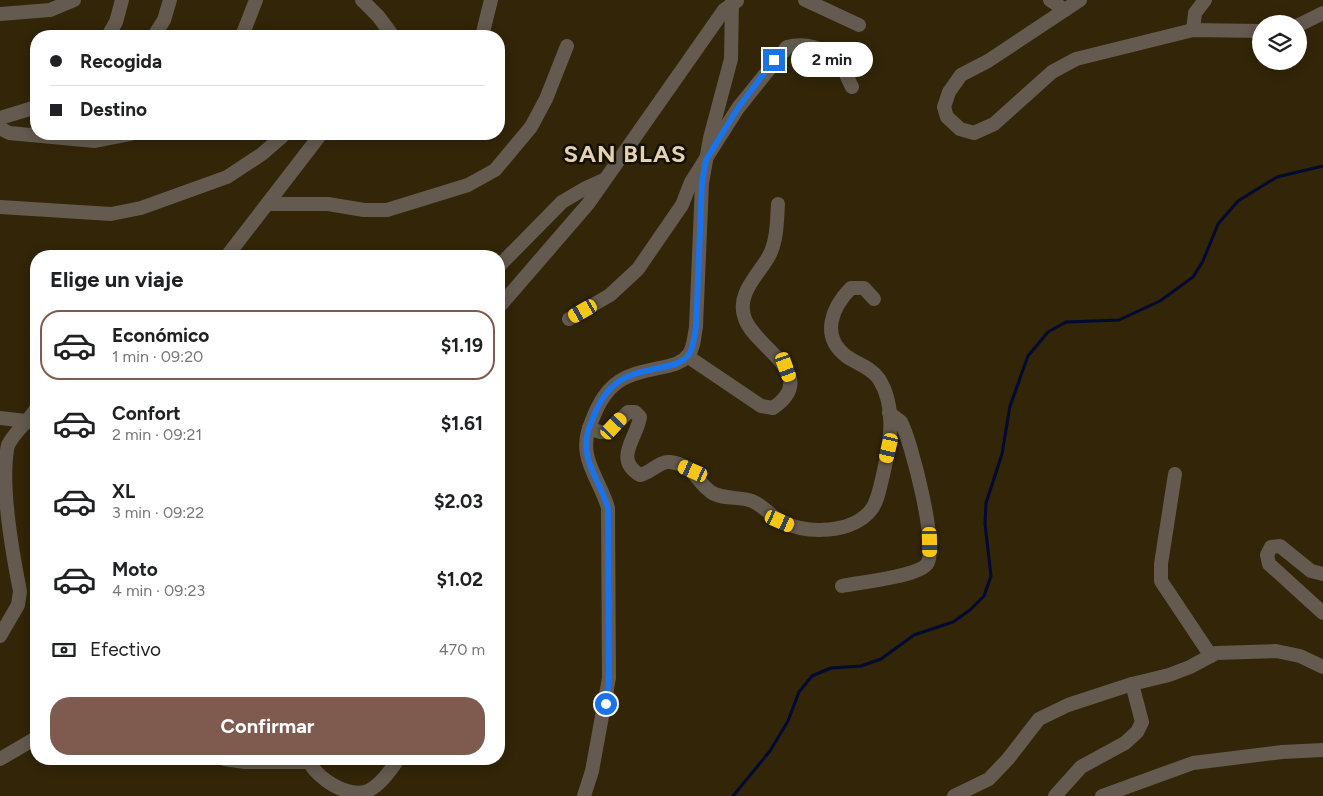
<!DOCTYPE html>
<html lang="es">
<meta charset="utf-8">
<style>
body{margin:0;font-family:Figtree,sans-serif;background:#f6f6f6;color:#202124;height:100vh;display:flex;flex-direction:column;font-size:19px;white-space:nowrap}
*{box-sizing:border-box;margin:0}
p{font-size:16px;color:#757577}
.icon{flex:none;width:28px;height:28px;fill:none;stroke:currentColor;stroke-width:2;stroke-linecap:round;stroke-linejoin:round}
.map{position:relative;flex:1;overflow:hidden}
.side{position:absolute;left:30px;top:250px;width:475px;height:515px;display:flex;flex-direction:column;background:#fff;border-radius:20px;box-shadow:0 2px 12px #0003}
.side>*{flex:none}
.banner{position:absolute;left:30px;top:30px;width:475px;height:110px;border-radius:20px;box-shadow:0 2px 12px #0003;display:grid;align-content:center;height:110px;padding:0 20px;background:#fff}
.buttons{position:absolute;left:1252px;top:15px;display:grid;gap:10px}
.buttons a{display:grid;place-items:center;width:55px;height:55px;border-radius:50%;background:#fff;box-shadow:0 2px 12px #0003;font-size:25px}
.end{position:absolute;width:22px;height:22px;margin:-11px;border:6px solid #1a73e8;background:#fff;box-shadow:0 0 0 2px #fff}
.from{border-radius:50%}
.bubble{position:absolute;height:35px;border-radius:18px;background:#fff;box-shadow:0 2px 12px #0003;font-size:16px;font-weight:700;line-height:35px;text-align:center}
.car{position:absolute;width:15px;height:30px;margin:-15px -8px;border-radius:6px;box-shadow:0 0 4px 1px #0007;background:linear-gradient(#f5c518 24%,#345 0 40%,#f5c518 0 76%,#345 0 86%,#f5c518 0)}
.banner b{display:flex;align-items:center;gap:18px;height:48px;font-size:19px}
.banner b+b{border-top:1px solid #e0e0e0}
.banner i{width:12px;height:12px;background:#202124}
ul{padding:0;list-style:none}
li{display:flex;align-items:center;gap:15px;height:70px;margin:0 10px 8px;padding:0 10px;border:2px solid transparent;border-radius:20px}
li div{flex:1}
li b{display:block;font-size:19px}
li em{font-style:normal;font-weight:700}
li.current{border-color:#7f5a4f}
li>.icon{width:45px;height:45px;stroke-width:1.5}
h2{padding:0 20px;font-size:22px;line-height:60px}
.pay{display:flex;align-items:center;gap:12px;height:55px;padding:0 20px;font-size:19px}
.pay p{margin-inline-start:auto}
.button{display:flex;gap:10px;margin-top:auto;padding:10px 20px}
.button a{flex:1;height:58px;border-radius:20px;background:#7f5a4f;color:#fff;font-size:20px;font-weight:700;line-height:58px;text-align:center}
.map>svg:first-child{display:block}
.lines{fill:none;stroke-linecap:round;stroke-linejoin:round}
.stream{stroke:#000a32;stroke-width:3}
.minor{stroke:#645a4f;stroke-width:14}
.route{stroke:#1a73e8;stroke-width:6}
.labels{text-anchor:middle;stroke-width:5;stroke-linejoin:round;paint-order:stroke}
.district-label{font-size:24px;font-weight:bold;letter-spacing:1px;fill:#e2d2b1;stroke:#150f04}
</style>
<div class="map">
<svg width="1323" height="796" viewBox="0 0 1323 796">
<rect width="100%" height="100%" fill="#322508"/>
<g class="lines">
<polyline class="stream" points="733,796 770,751 788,721 799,692 812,676 831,668 861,666 881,659 914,635 953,622 970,610 984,596 991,576 985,524 986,503 1002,454 1010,406 1024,367 1028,356 1048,332 1066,322 1119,320 1160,301 1193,277 1203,261 1218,224 1238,201 1277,177 1323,166"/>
<g class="minor">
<polyline points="362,0 378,16 393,36"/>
<polyline points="805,0 859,25"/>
<polyline points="1050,0 1065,10"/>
<polyline points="1080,0 988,61 961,75 949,92 944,107 947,117 960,129 974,133 994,124 1052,72 1076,59 1193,30 1261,31"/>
<polyline points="0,14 50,10 74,0"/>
<polyline points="1299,25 1323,13"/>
<polyline points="1193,30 1195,13 1205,0"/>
<polyline points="108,36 116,22 122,0"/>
<polyline points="154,36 164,20 170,0"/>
<polyline points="242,36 256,0"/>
<polyline points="482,36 491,0"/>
<polyline points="0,118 36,107"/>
<polyline points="0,128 9,133 95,141 131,134"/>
<polyline points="267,204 328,204 364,210 387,210 468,185 495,170 531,127 546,99 567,46"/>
<polyline points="0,207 111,214 141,208 227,177 262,154 285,134"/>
<polyline points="227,256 321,134"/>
<polyline points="499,266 562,202 584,189 604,180"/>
<polyline points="499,307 588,204 724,10 737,1"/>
<path d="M569,319L610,295L638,269L682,205L691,182L738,108L787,47C805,42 826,48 839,62C844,69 848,79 852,87"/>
<path d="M687,356L761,406L773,408C821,375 756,349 745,319C735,293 760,274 770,254C777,239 777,221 778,204"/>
<polyline points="0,418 34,422"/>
<path d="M589,428L600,432H608L628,412H635L640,417C637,438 613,459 640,475C651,473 659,461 670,462C695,465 695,481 711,492C722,500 740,496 752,501C763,505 771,517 783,522C807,534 852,534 871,510C878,501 880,487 883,475C890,444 897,408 879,379C871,367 857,364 846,356C820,336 832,307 851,288H864L874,299"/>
<polyline points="1175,474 1161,564 1161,581 1211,656"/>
<polyline points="1323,574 1311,571 1280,546 1271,547 1267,555 1269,564 1323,613"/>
<path d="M842,586C860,582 917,577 927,564C939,549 911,440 901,422C898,419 893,416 889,413"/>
<path d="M0,636L18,605L20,591C12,551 0,481 8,445C15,431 28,422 36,409"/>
<polyline points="0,759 36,738"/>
<polyline points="224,759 245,762 309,762 312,759"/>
<path d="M309,762C319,779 344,796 365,792C378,788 391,770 398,759"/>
<path d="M584,796L592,771L609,678L608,508C603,489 590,472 587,454C584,439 589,427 595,413C610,378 629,374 664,367C673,365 681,363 688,356C694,348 694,337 696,327L702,183L710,138L731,59L732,0"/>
<polyline points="954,796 989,779 1008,759 1039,719 1068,705 1132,684 1169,675 1190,667 1216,653 1276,651 1300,656 1323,667"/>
<polyline points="1055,796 1081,767 1125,743 1137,732 1142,722 1132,684"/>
<polyline points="1102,796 1193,763 1282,752 1323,750"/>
</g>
</g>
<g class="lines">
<path class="route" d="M606,704L609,678L608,508C603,489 590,472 587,454C584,439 589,427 595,413C610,378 629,374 664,367C673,365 681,363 688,356C694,348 694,337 696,327L702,183L706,160L738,108L774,60"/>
</g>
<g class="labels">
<g class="district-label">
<text x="625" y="162">SAN BLAS</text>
</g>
</g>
</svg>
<div class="buttons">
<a><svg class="icon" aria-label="layers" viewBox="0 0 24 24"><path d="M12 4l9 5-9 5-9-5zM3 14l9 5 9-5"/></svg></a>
</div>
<i class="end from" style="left:606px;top:704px"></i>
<i class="end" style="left:774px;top:60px"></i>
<div class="bubble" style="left:791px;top:42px;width:82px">2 min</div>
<i class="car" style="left:583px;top:311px;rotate:240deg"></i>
<i class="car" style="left:786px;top:367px;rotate:160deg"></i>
<i class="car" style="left:614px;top:426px;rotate:43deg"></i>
<i class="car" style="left:889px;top:448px;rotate:193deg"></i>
<i class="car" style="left:693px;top:471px;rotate:294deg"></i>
<i class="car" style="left:780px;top:521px;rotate:114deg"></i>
<i class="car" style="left:930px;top:542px;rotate:179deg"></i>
<div class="banner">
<b><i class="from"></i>Recogida</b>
<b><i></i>Destino</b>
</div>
<section class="side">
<h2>Elige un viaje</h2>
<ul>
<li class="current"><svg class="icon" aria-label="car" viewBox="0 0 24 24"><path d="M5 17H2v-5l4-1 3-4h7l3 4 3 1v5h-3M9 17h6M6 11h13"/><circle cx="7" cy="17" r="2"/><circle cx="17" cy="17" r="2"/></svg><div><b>Económico</b><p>1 min · 09:20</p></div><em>$1.19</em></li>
<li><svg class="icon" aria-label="car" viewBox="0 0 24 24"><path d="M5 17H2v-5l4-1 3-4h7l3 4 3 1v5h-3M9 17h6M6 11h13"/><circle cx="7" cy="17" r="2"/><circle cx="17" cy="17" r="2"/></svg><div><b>Confort</b><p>2 min · 09:21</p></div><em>$1.61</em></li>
<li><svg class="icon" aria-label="car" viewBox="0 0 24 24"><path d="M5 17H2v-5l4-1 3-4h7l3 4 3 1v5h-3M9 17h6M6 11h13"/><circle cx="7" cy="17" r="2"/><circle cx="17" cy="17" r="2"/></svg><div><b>XL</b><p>3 min · 09:22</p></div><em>$2.03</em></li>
<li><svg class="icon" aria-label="car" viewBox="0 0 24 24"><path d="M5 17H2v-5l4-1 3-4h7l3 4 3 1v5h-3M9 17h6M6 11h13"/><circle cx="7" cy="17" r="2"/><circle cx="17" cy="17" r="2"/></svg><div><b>Moto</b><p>4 min · 09:23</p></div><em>$1.02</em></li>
</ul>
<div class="pay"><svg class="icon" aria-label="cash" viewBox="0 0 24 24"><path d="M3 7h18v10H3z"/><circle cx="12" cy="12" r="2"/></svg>Efectivo<p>470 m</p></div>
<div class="button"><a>Confirmar</a></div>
</section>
</div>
